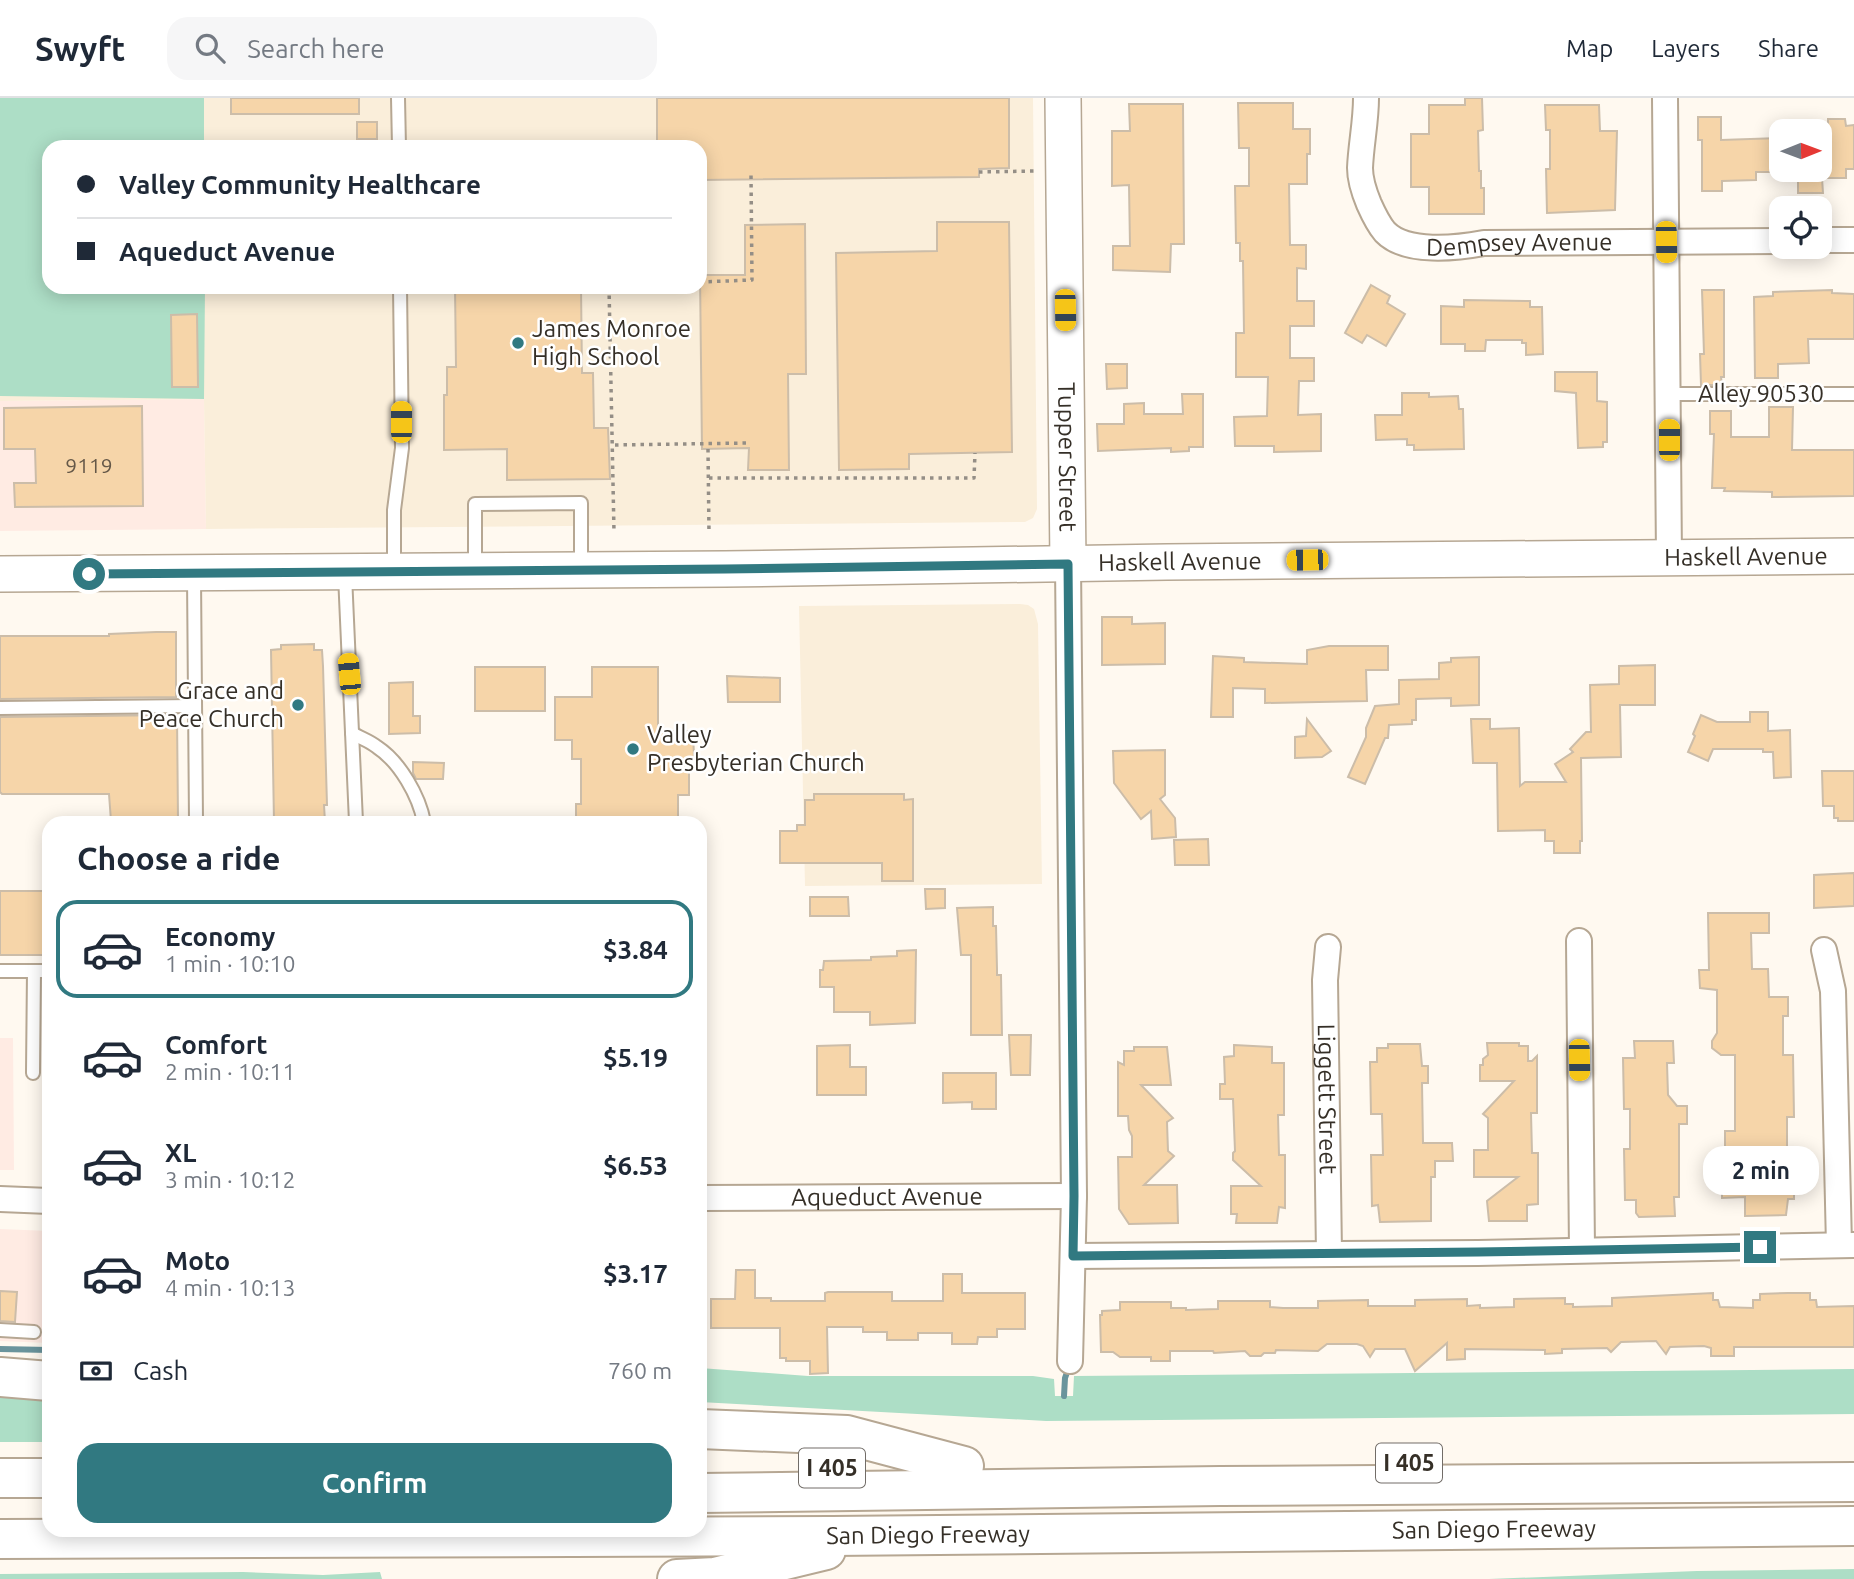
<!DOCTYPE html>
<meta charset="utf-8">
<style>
body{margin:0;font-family:Ubuntu,sans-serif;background:#f6f6f7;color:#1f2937;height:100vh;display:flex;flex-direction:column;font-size:26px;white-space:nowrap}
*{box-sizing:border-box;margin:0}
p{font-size:23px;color:#747a83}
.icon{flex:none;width:38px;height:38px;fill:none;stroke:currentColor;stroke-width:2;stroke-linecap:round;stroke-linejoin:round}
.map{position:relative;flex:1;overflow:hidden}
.sheet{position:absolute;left:42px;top:718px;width:665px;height:721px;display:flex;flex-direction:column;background:#fff;border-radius:21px;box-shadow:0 4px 18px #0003}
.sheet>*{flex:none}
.banner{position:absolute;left:42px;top:42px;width:665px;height:154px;border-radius:21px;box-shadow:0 4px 18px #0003;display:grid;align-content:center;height:154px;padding:0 35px;background:#fff}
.needle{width:46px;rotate:89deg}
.controls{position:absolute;left:1769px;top:21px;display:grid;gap:14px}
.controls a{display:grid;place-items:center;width:63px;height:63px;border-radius:14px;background:#fff;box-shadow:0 4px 18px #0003;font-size:35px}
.end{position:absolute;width:32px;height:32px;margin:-16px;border:9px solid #317981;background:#fff;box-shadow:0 0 0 4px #fff}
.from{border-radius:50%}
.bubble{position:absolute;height:49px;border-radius:21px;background:#fff;box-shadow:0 4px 18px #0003;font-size:23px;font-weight:700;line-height:49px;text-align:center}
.car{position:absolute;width:21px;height:42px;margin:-21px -10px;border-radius:9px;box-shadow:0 0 5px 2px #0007;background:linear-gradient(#f5c518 24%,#345 0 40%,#f5c518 0 76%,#345 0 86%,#f5c518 0)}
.banner b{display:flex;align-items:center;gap:24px;height:66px;font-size:26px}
.banner b+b{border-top:2px solid #e0e1e3}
.banner i{width:18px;height:18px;background:#1f2937}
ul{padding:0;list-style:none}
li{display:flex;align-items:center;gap:21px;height:98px;margin:0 14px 10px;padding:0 21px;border:4px solid transparent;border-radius:21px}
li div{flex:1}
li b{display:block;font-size:26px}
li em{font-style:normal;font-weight:700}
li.selected{border-color:#317981}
li>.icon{width:63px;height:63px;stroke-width:1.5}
h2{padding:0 35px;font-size:32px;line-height:84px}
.pay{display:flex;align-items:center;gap:18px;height:77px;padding:0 35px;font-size:26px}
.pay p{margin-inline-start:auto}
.cta{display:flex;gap:14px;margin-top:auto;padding:14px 35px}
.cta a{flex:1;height:80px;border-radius:21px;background:#317981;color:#fff;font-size:28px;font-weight:700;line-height:80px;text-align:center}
header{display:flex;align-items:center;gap:42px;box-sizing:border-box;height:98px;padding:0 35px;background:#fff;border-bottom:2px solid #e0e1e3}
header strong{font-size:33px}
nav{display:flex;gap:38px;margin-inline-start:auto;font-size:24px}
.search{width:490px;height:63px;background:#f6f6f7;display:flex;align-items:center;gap:18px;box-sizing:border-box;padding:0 24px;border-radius:21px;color:#747a83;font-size:26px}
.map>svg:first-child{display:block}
.commercial{fill:#ffebe3}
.education{fill:#faeeda;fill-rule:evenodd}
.green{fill:#addec6}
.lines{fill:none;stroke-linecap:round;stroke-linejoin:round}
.stream{stroke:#6a949c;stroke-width:6}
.building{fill:#f6d5a9;stroke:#ccbda9;stroke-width:2}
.lane-casing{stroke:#b6a793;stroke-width:16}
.street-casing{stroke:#b6a793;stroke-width:28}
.secondary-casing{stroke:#b6a793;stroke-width:38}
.highway-casing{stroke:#b6a793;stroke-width:42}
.path{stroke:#948e86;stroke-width:3.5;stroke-dasharray:3.5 5;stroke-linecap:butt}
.lane{stroke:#fff;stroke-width:12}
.street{stroke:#fff;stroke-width:24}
.secondary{stroke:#fff;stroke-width:35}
.highway{stroke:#fff;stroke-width:38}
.route{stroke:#317981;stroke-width:9}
.poi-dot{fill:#317981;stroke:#fff;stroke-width:2.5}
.labels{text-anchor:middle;stroke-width:5;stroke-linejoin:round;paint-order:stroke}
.number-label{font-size:21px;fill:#655848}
.shield{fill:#fff;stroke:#726d68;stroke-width:2}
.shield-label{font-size:23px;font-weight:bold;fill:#352f27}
.street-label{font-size:24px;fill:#352f27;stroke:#fff}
.poi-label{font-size:24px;fill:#352f27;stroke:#fff;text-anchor:start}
</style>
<header>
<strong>Swyft</strong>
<div class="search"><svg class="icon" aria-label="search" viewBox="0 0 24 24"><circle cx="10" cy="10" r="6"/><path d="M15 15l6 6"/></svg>Search here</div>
<nav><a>Map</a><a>Layers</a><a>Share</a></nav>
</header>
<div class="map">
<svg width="1854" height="1481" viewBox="0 0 1854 1481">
<rect width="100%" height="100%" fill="#fff9f0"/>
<g class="commercial">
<polygon points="204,301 206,431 0,433 0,303"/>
<polygon points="0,940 13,940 14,1072 0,1072"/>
<polygon points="0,1131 49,1133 49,1245 0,1243"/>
</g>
<g class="education">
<path d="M0,0H1033L1037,411L1033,420L1025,424L206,431L204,301L0,303ZM49,49H700V189H49Z"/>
<polygon points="1020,506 1028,507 1034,511 1038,526 1042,786 805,788 799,508"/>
</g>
<g class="green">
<polygon points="0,0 204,0 204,49 49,49 49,189 205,189 204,301 0,298"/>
<polygon points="700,1270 808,1278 1033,1278 1054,1281 1055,1298 1073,1298 1074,1278 1854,1271 1854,1316 1046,1323 700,1304"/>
<polygon points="0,1294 49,1299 49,1344 0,1344"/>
<polygon points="1854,1471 1854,1481 1489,1481 1697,1473"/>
<polygon points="243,1474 323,1477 380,1474 382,1481 0,1481 0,1476"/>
</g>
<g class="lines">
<g class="stream">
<polyline points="0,1251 49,1252"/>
<polyline points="1064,1298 1065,1280 1069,1269"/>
</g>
</g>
<g class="building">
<rect x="231" y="0" width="128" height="16"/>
<polygon points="657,0 1009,0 1009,70 979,71 979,79 700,82 700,49 657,49"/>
<polygon points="1465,0 1482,0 1483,32 1478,33 1479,73 1481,73 1481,90 1484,90 1484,116 1429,116 1429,89 1411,89 1411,36 1429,36 1429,7 1465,7"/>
<polygon points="1238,5 1293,5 1293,31 1310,31 1310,56 1307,56 1307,86 1289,86 1290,147 1306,147 1306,171 1297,170 1297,203 1314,203 1314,228 1290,228 1290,260 1314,260 1314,283 1299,283 1298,317 1321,316 1321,353 1274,354 1274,348 1235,348 1234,319 1267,318 1268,279 1236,279 1236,235 1244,235 1243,163 1240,163 1240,145 1236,145 1235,88 1249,88 1249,50 1239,50"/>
<polygon points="1129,6 1183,6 1184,146 1171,146 1170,174 1113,172 1113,148 1130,148 1129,87 1112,88 1112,33 1130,33"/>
<polygon points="1545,7 1599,7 1600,33 1617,33 1615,112 1547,115 1546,71 1550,71 1550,32 1546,32"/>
<polygon points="1698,19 1721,19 1721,42 1782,40 1782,74 1756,74 1756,82 1722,83 1722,93 1702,93 1702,42 1698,42"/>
<polygon points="1828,21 1845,21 1846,28 1854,27 1854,71 1846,71 1846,80 1822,80 1823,95 1798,95 1798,72 1820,72 1820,31 1828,31"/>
<rect x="357" y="24" width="20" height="17"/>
<polygon points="937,124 1009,124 1012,354 909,356 909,371 839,372 836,155 937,153"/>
<polygon points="805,126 806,276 788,276 789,372 748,372 749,350 702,351 700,177 745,177 745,127"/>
<polygon points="1371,187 1390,198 1387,205 1405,216 1386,248 1367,237 1362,245 1345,235"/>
<polygon points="455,189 581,189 582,275 593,275 594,330 608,330 610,381 507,382 507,351 444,352 444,297 447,297 447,269 456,269"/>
<polygon points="1702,192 1724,192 1724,279 1721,279 1722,287 1701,287 1700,256 1704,256"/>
<polygon points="1832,192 1832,195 1854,196 1854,241 1808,241 1809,265 1778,266 1778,280 1755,280 1754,199 1773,198 1773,194"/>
<polygon points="1464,202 1530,203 1530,209 1542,209 1543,256 1526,257 1526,245 1522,245 1522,242 1486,242 1485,253 1465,253 1465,246 1441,246 1441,208 1464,209"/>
<polygon points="197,216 198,289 172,289 171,217"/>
<polygon points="1106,266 1127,266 1127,290 1107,291"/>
<polygon points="1555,274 1597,274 1597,303 1607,304 1607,344 1603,344 1603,349 1578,350 1576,295 1555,293"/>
<polygon points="1402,295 1429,295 1429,299 1458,298 1459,311 1463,311 1464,351 1414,352 1414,347 1407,347 1407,341 1376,342 1375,317 1402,317"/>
<polygon points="1182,296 1203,296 1203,349 1189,349 1189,353 1171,354 1171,350 1098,353 1097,326 1124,326 1124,306 1144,305 1144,316 1183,316"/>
<polygon points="142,308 143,408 15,409 14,385 36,385 35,351 4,351 4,310"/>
<polygon points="1769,309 1793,309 1792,352 1854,352 1854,398 1772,399 1772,394 1724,393 1725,390 1712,390 1714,336 1710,336 1710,313 1731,313 1731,339 1769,339"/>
<polygon points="1102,519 1132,519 1132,526 1165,525 1165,566 1102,567"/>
<polygon points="156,534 176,534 176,599 0,601 0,538 109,538 109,536"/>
<polygon points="314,546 314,552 322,552 323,568 327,707 324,707 325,724 274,724 271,552 281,551 281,547"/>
<polygon points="1329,548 1388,548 1388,572 1366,572 1367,603 1265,605 1265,591 1233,590 1233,619 1211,619 1213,558 1244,560 1244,564 1307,566 1307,552"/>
<polygon points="1479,559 1479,607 1451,608 1451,600 1416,601 1416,622 1412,622 1412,626 1389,627 1388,640 1385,640 1365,686 1348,679 1366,639 1366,630 1375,608 1399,606 1399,582 1439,581 1439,565 1451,564 1451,560"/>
<polygon points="1655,567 1655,607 1620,607 1621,659 1581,660 1582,743 1580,743 1580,755 1554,755 1554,743 1545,743 1545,732 1498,733 1497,665 1473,665 1471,621 1490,621 1490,631 1519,630 1520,688 1525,684 1566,684 1555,666 1573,654 1570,651 1586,634 1591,634 1590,587 1619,586 1619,568"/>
<rect x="475" y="569" width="70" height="44"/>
<polygon points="592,569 658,569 658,633 693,633 694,659 689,659 689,697 678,697 678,724 576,724 576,706 581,706 581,661 572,661 572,642 555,642 555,599 592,599"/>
<polygon points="727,578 780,580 780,604 728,604"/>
<polygon points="413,584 413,618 420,618 420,635 389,636 389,585"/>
<polygon points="1750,614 1768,614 1768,633 1790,632 1791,679 1774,680 1773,654 1763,654 1763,651 1713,651 1708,663 1688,654 1695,638 1693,636 1701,617 1717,624 1750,624"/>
<polygon points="177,617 178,722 111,723 109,696 2,696 0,694 0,619"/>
<polygon points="1307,621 1331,653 1322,659 1295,660 1295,639 1306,638"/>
<polygon points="1165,652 1165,697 1160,701 1175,720 1176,739 1152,741 1151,713 1141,721 1114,685 1113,653"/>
<polygon points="413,664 444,665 443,681 416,681 413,675"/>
<polygon points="1822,673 1854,673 1854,723 1838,723 1838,720 1834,720 1834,708 1823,708"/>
<polygon points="814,696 904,696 904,702 913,701 913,783 882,783 882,765 780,765 780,733 797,733 797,727 805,727 805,702 814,702"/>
<polygon points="1208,741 1209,767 1175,767 1174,742"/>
<polygon points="1854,775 1854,808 1814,810 1814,777"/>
<polygon points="925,791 945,791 945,810 926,811"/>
<rect x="0" y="793" width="49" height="64"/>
<polygon points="810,799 848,799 849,818 810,818"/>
<polygon points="993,809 993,828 996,828 997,871 997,877 1001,877 1002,937 971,937 971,857 961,857 957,810"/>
<polygon points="1708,815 1769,815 1769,835 1751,835 1752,871 1768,871 1769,899 1788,899 1788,918 1783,918 1783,957 1793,957 1794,1019 1787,1019 1787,1049 1794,1049 1794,1101 1788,1101 1786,1117 1745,1118 1745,1099 1722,1100 1722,1087 1711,1087 1711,1066 1725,1068 1725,1033 1735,1033 1735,957 1721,957 1712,950 1712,943 1717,935 1717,892 1700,890 1699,872 1709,872"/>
<polygon points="916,852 915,925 870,927 870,914 834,914 834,889 820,889 820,872 823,872 824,863 871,862 871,859 897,858 897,853"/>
<polygon points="1009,937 1031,937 1030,977 1011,977"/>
<polygon points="1634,943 1673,943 1674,965 1667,965 1668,997 1677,1008 1687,1008 1687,1026 1679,1026 1679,1099 1674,1099 1675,1118 1639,1119 1636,1115 1636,1102 1625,1102 1624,1051 1630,1051 1630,1011 1624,1011 1623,960 1635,960"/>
<polygon points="1487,945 1519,945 1519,948 1528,948 1528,963 1532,963 1537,958 1537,1015 1531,1015 1532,1055 1538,1055 1538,1106 1527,1107 1527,1123 1489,1123 1487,1103 1518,1079 1474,1079 1474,1052 1488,1052 1488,1020 1483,1016 1514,983 1480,983 1480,967 1483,967 1483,961 1488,957"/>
<polygon points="1388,946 1420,946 1422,968 1428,968 1428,985 1422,985 1423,1045 1452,1045 1453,1063 1435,1063 1435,1079 1431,1079 1431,1123 1380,1124 1378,1107 1372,1108 1371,1057 1383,1057 1382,1016 1371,1016 1370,964 1377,964 1377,950 1388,950"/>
<polygon points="850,947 850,969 866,969 866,997 817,997 817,948"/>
<polygon points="1234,947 1272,949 1272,965 1284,965 1284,1017 1278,1017 1279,1057 1285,1057 1285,1110 1279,1109 1277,1125 1236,1125 1237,1116 1231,1116 1231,1088 1261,1088 1233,1062 1233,1055 1235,1053 1233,1001 1220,1001 1220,986 1225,986 1224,959 1234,958"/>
<polygon points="1134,949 1167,949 1171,987 1141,987 1173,1020 1167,1024 1168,1053 1174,1058 1144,1087 1177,1087 1178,1125 1129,1126 1119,1111 1118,1059 1132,1059 1132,1038 1129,1032 1128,1018 1118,1018 1118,964 1124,967 1124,953 1134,953"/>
<polygon points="943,975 996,975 996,1011 972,1011 972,1004 943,1005"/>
<polygon points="736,1172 755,1172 755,1200 771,1200 771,1203 825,1203 825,1195 828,1194 892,1194 892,1203 943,1203 943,1176 962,1176 962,1195 1025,1195 1025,1231 997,1231 997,1239 978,1239 977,1246 952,1246 952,1235 918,1235 918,1242 887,1242 887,1234 863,1234 863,1229 827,1229 828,1275 810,1276 810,1263 786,1263 786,1260 780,1260 780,1230 711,1230 711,1201 735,1201"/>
<polygon points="0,1193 17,1194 15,1224 0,1223"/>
<polygon points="1713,1195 1713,1202 1718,1202 1720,1209 1753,1210 1753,1202 1760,1202 1760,1196 1788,1195 1810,1195 1810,1202 1816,1202 1817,1209 1854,1208 1854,1249 1734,1249 1734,1258 1711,1258 1711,1250 1704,1248 1670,1249 1666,1256 1656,1243 1621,1244 1611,1254 1607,1250 1562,1251 1562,1255 1545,1256 1545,1252 1465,1251 1465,1261 1447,1262 1447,1245 1415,1273 1405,1251 1375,1251 1370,1259 1363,1248 1357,1246 1327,1246 1318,1253 1276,1252 1275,1255 1264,1255 1261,1258 1250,1258 1245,1253 1214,1255 1213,1253 1170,1253 1170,1263 1151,1263 1151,1259 1120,1259 1113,1254 1101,1254 1100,1217 1102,1217 1102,1213 1120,1212 1120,1204 1171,1204 1171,1210 1186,1210 1186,1212 1218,1211 1218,1203 1270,1203 1270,1209 1283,1210 1318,1210 1318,1203 1368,1202 1368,1208 1415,1208 1415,1202 1467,1201 1467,1208 1480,1207 1480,1210 1514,1209 1514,1201 1565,1200 1565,1206 1573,1206 1573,1209 1612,1208 1612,1200"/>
</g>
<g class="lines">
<g class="lane-casing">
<g id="lane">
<polyline points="398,0 399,49"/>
<polyline points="1669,296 1854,296"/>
<polyline points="394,472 394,412 402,350 400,189"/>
<polyline points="475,472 475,406 581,405 581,471"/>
<polyline points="345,477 356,724"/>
<polyline points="194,478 196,724"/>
<polyline points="0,610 195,608"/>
<path d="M352,635C360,640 370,643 377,649C400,664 419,698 424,724"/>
<polyline points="0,873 49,873"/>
<polyline points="33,975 34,873"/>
<polyline points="0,1232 34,1234"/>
</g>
</g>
<g class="street-casing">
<g id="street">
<path id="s1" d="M1366,0C1366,24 1361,46 1360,70C1360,83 1364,94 1369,106C1373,115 1379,127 1385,134C1406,156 1457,150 1484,145L1782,143"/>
<polyline points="1665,0 1669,460"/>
<polyline points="1820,142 1854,142"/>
<polyline points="1068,466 1074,1098 1070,1263"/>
<polyline points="1579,843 1582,1152"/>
<path id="s2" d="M1328,849L1325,882L1329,1155"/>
<polyline points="1824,852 1833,893 1839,1147"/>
<path id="s3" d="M700,1100L1074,1098"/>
<polyline points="0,1101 49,1103"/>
<polyline points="1073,1158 1478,1155 1854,1147"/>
</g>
</g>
<g class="secondary-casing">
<g id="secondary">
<path id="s4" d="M1063,0L1068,466"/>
<path id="s5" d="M0,476L725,471L1167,464L1854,458"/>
</g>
</g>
<g class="highway-casing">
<g id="highway">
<polyline points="0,1279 49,1283"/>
<polyline points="700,1331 847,1337 964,1368"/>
<polyline points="0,1380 49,1380"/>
<polyline points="700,1395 1220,1388 1854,1384"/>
<path id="s6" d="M0,1441L832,1438L1854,1428"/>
<polyline points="677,1481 715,1479 826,1452"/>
</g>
</g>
<g class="path">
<polyline points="979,74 1036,73"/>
<polyline points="700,184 752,182 751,77"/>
<polyline points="609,189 614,434"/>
<polyline points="615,347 749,345"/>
<polyline points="708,351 709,435"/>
<polyline points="709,380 974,380 975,355"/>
</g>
<use href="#lane" class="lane"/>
<use href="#street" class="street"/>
<use href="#secondary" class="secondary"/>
<use href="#highway" class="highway"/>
</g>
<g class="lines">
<polyline class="route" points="89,476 725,471 1068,466 1074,1098 1073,1158 1478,1154 1760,1149"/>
</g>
<g class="poi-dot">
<circle cx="518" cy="245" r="7"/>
<circle cx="298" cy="607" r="7"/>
<circle cx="633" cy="651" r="7"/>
</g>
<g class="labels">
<g class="number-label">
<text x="89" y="375">9119</text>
</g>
<g class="shield">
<rect x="1376" y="1345.5" width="66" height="39" rx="5"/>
<rect x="799" y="1350.5" width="66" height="39" rx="5"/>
</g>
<g class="shield-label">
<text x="1409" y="1373">I 405</text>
<text x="832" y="1378">I 405</text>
</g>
<g class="street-label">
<text dy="8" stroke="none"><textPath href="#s1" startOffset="278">Dempsey Avenue</textPath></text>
<text x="1761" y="304">Alley 90530</text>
<text dy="8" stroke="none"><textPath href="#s4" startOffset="359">Tupper Street</textPath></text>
<text dy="8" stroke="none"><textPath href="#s5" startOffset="1746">Haskell Avenue</textPath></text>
<text dy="8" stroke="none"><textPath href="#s5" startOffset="1180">Haskell Avenue</textPath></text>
<text dy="8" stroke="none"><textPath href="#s2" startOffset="152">Liggett Street</textPath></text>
<text dy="8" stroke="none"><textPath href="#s3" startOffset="187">Aqueduct Avenue</textPath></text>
<text dy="8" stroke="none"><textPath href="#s6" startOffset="1494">San Diego Freeway</textPath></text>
<text dy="8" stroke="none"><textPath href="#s6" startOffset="928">San Diego Freeway</textPath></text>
</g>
<g class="poi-label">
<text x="532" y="239">James Monroe<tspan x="532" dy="28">High School</tspan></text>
<text x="284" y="601" text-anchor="end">Grace and<tspan x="284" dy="28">Peace Church</tspan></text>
<text x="647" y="645">Valley<tspan x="647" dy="28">Presbyterian Church</tspan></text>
</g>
</g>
</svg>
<div class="controls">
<a><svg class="needle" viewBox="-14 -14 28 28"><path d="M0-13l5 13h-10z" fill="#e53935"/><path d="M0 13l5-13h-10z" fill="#747a83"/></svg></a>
<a><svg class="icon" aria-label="locate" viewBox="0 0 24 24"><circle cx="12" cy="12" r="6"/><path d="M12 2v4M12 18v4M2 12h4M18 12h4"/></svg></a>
</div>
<i class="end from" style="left:89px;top:476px"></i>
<i class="end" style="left:1760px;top:1149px"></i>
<div class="bubble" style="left:1703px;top:1048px;width:116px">2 min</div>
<i class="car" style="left:1666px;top:144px;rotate:179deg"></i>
<i class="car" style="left:1065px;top:212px;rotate:179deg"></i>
<i class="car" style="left:401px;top:324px;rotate:0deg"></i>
<i class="car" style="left:1669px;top:342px;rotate:0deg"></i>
<i class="car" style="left:1307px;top:462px;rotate:269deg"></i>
<i class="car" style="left:349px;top:576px;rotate:355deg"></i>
<i class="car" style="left:1579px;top:962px;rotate:179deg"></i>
<div class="banner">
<b><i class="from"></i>Valley Community Healthcare</b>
<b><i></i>Aqueduct Avenue</b>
</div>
<section class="sheet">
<h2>Choose a ride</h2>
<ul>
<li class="selected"><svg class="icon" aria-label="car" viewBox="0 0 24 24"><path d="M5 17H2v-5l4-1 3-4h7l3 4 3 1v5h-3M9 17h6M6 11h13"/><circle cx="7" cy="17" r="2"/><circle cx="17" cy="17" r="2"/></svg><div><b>Economy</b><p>1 min · 10:10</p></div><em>$3.84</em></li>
<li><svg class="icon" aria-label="car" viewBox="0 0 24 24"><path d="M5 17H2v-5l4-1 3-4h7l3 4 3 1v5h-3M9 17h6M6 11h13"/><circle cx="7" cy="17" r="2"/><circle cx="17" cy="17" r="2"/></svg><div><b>Comfort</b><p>2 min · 10:11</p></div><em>$5.19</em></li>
<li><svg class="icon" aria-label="car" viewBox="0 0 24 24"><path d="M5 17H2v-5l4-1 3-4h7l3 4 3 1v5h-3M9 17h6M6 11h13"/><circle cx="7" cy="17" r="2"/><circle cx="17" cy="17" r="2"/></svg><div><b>XL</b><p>3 min · 10:12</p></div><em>$6.53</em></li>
<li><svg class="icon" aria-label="car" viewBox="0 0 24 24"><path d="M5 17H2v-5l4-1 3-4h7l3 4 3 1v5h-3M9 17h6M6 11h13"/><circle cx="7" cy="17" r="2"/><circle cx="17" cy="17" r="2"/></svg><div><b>Moto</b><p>4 min · 10:13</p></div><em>$3.17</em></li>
</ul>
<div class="pay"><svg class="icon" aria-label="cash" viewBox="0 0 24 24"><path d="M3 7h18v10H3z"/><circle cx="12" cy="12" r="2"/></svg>Cash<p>760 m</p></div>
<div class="cta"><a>Confirm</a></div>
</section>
</div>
